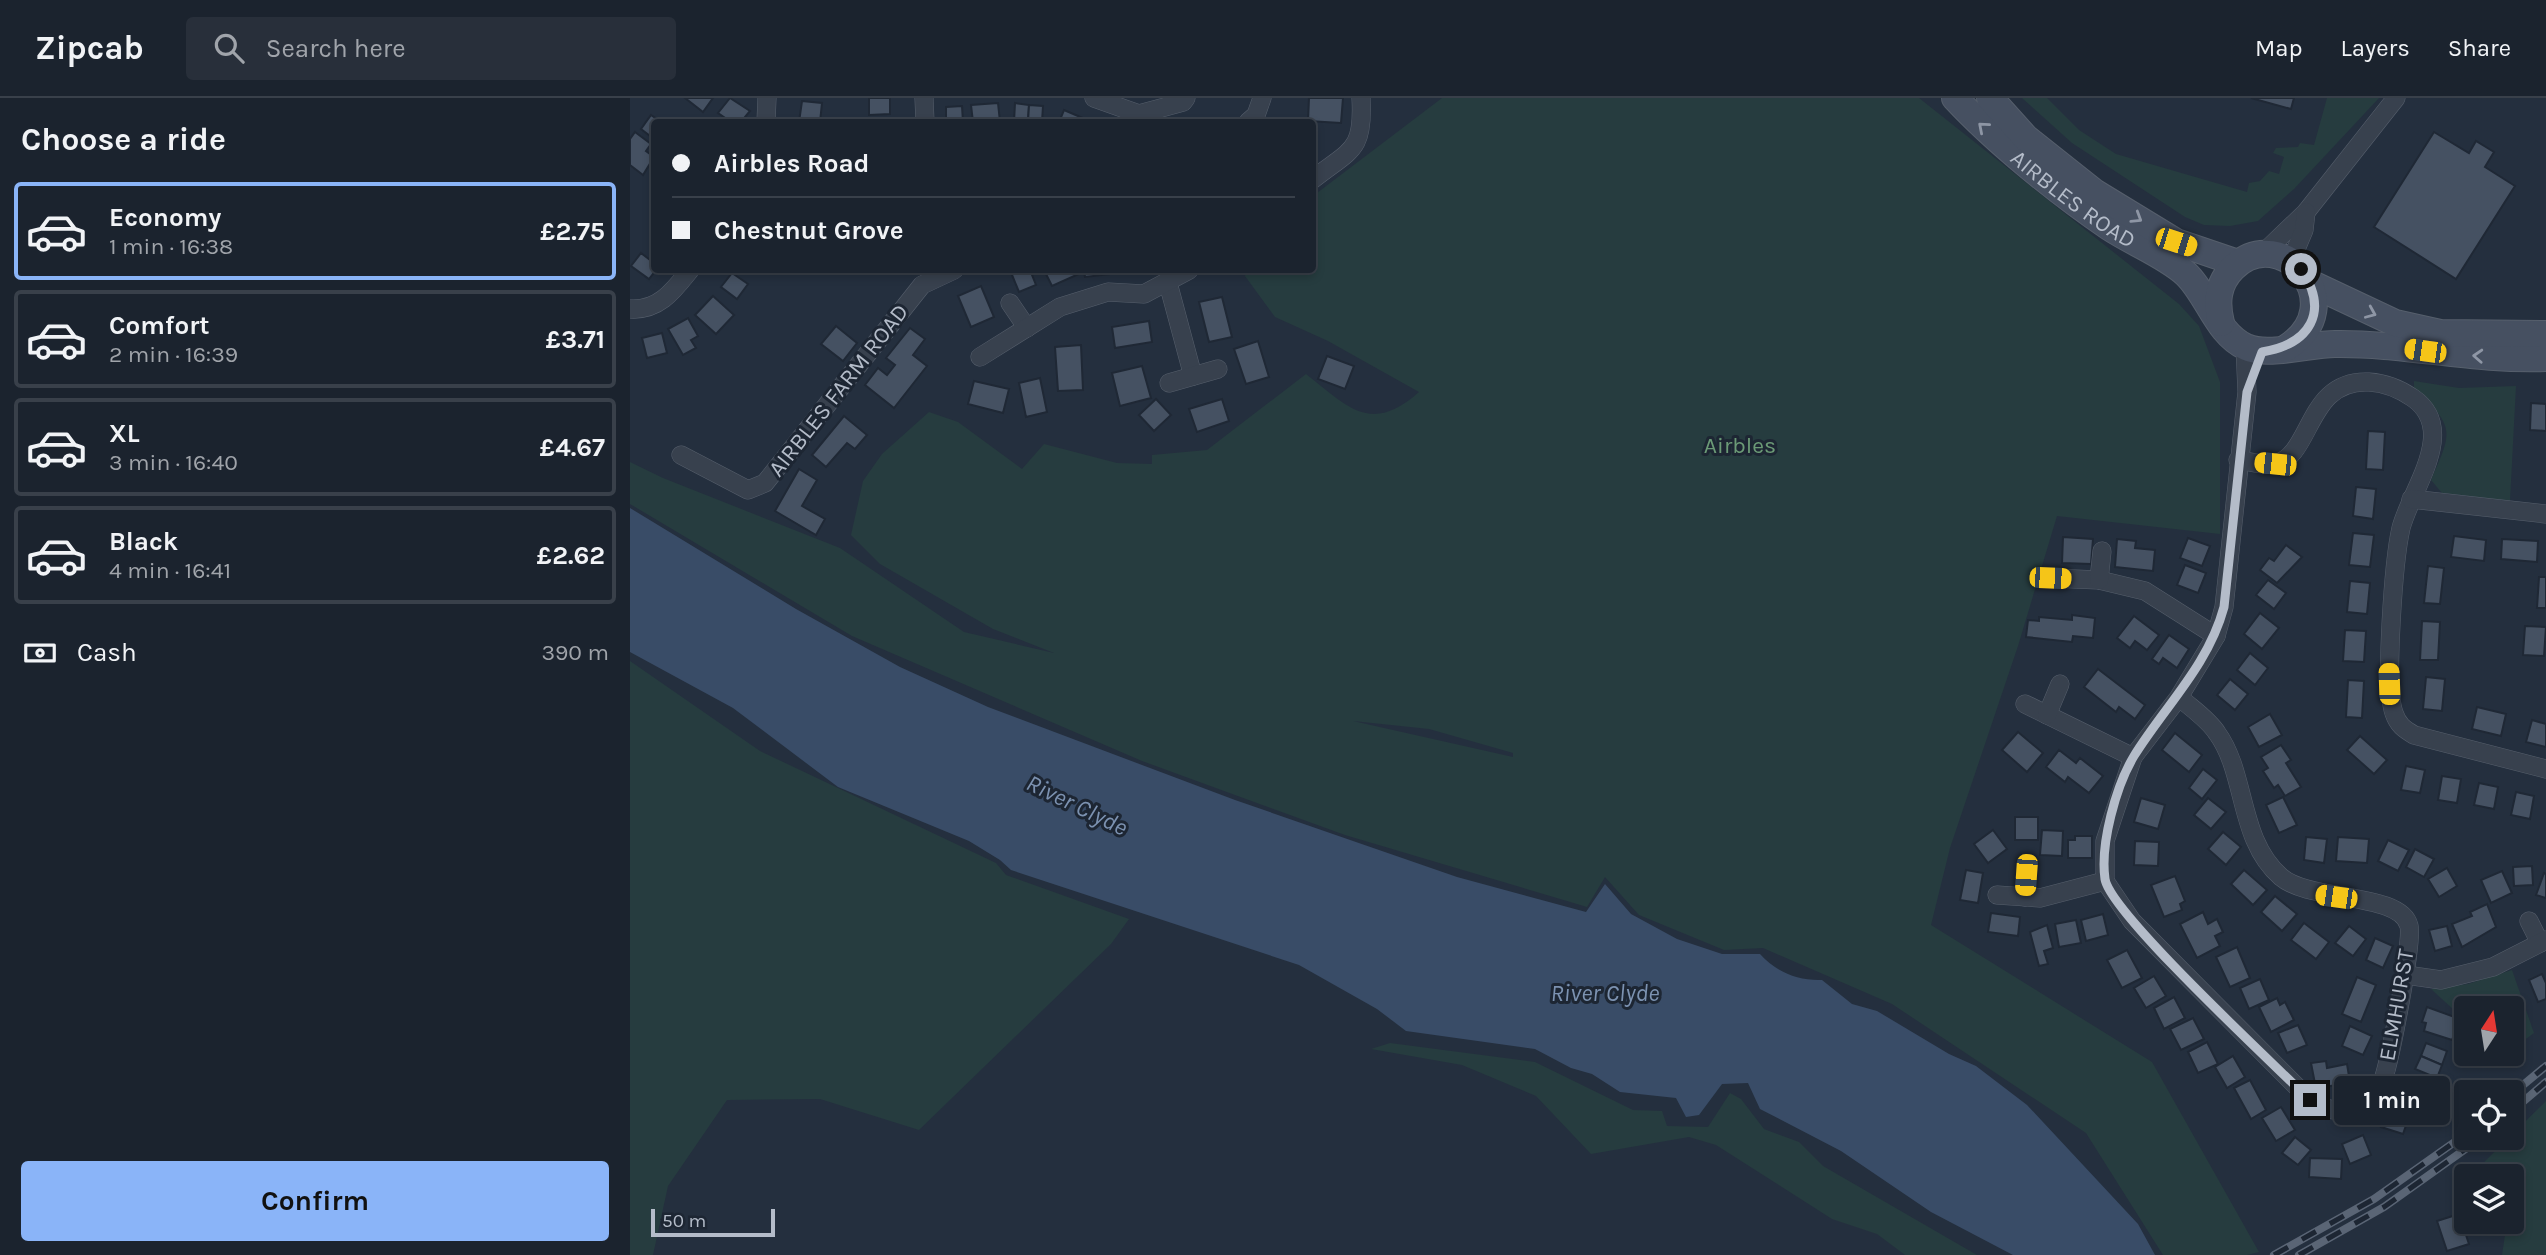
<!DOCTYPE html>
<meta charset="utf-8">
<style>
body{margin:0;font-family:Karla,sans-serif;background:#282f3a;color:#f1f3f6;height:100vh;display:flex;flex-direction:column;font-size:26px;white-space:nowrap}
*{box-sizing:border-box;margin:0}
p{font-size:23px;color:#a0a4aa}
.icon{flex:none;width:38px;height:38px;fill:none;stroke:currentColor;stroke-width:2;stroke-linecap:round;stroke-linejoin:round}
.map{position:relative;flex:1;overflow:hidden}
.sheet{display:flex;flex-direction:column;background:#1b232e;width:630px}
.sheet>*{flex:none}
.banner{position:absolute;left:21px;top:21px;width:665px;height:154px;border-radius:7px;box-shadow:0 4px 10px #0003,0 0 0 2px #39404a;display:grid;align-content:center;height:154px;padding:0 21px;background:#1b232e}
.needle{width:46px;rotate:12deg}
.controls{position:absolute;left:1824px;top:898px;display:grid;gap:14px}
.controls a{display:grid;place-items:center;width:70px;height:70px;border-radius:7px;background:#1b232e;box-shadow:0 4px 10px #0003,0 0 0 2px #39404a;font-size:35px}
.scale{position:absolute;left:21px;bottom:18px;width:124px;box-sizing:border-box;padding-left:7px;border:4px solid #b4bcc9;border-top:0;font-size:19px;line-height:24px;white-space:nowrap;color:#b4bcc9;-webkit-text-stroke:5px #1d2633;paint-order:stroke}
.end{position:absolute;width:32px;height:32px;margin:-16px;border:9px solid #b4bcc9;background:#111;box-shadow:0 0 0 4px #111}
.from{border-radius:50%}
.bubble{position:absolute;height:49px;border-radius:7px;background:#1b232e;box-shadow:0 4px 10px #0003,0 0 0 2px #39404a;font-size:23px;font-weight:700;line-height:49px;text-align:center}
.car{position:absolute;width:21px;height:42px;margin:-21px -10px;border-radius:9px;box-shadow:0 0 5px 2px #0007;background:linear-gradient(#f5c518 24%,#345 0 40%,#f5c518 0 76%,#345 0 86%,#f5c518 0)}
.banner b{display:flex;align-items:center;gap:24px;height:66px;font-size:26px}
.banner b+b{border-top:2px solid #39404a}
.banner i{width:18px;height:18px;background:#f1f3f6}
ul{padding:0;list-style:none}
li{display:flex;align-items:center;gap:21px;height:98px;margin:0 14px 10px;padding:0 7px;border:4px solid #39404a;border-radius:7px}
li div{flex:1}
li b{display:block;font-size:26px}
li em{font-style:normal;font-weight:700}
li.active{border-color:#8ab4f8}
li>.icon{width:63px;height:63px;stroke-width:1.5}
h2{padding:0 21px;font-size:32px;line-height:84px}
.pay{display:flex;align-items:center;gap:18px;height:77px;padding:0 21px;font-size:26px}
.pay p{margin-inline-start:auto}
.action{display:flex;gap:14px;margin-top:auto;padding:14px 21px}
.action a{flex:1;height:80px;border-radius:7px;background:#8ab4f8;color:#111;font-size:28px;font-weight:700;line-height:80px;text-align:center}
header{display:flex;align-items:center;gap:42px;box-sizing:border-box;height:98px;padding:0 35px;background:#1b232e;border-bottom:2px solid #39404a}
header strong{font-size:33px}
nav{display:flex;gap:38px;margin-inline-start:auto;font-size:24px}
.search{width:490px;height:63px;background:#282f3a;display:flex;align-items:center;gap:18px;box-sizing:border-box;padding:0 24px;border-radius:7px;color:#a0a4aa;font-size:26px}
main{display:flex;flex:1;min-height:0}
.map>svg:first-child{display:block}
.green{fill:#263c3f;fill-rule:evenodd}
.water{fill:#394c67}
.building{fill:#455162;stroke:#1f2835;stroke-width:2}
.lines{fill:none;stroke-linecap:round;stroke-linejoin:round}
.minor-casing{stroke:#565f6c;stroke-width:19}
.secondary-casing{stroke:#565f6c;stroke-width:28}
.minor{stroke:#38414e;stroke-width:18}
.secondary{stroke:#465061;stroke-width:26}
.rail-casing{stroke:#5a6575;stroke-width:8}
.rail{stroke:#1d2633;stroke-width:5;stroke-dasharray:16;stroke-linecap:butt}
.oneway{stroke:#8e96a5}
.route{stroke:#b4bcc9;stroke-width:9}
.labels{text-anchor:middle;stroke-width:6;stroke-linejoin:round;paint-order:stroke}
.street-label{font-size:23px;fill:#b4bcc9;stroke:#1d2633}
.park-label{font-size:23px;fill:#6b9a76;stroke:#1d2633}
.water-label{font-size:24px;font-style:italic;fill:#7c92b1;stroke:#1d2633}
</style>
<header>
<strong>Zipcab</strong>
<div class="search"><svg class="icon" aria-label="search" viewBox="0 0 24 24"><circle cx="10" cy="10" r="6"/><path d="M15 15l6 6"/></svg>Search here</div>
<nav><a>Map</a><a>Layers</a><a>Share</a></nav>
</header>
<main>
<section class="sheet">
<h2>Choose a ride</h2>
<ul>
<li class="active"><svg class="icon" aria-label="car" viewBox="0 0 24 24"><path d="M5 17H2v-5l4-1 3-4h7l3 4 3 1v5h-3M9 17h6M6 11h13"/><circle cx="7" cy="17" r="2"/><circle cx="17" cy="17" r="2"/></svg><div><b>Economy</b><p>1 min · 16:38</p></div><em>£2.75</em></li>
<li><svg class="icon" aria-label="car" viewBox="0 0 24 24"><path d="M5 17H2v-5l4-1 3-4h7l3 4 3 1v5h-3M9 17h6M6 11h13"/><circle cx="7" cy="17" r="2"/><circle cx="17" cy="17" r="2"/></svg><div><b>Comfort</b><p>2 min · 16:39</p></div><em>£3.71</em></li>
<li><svg class="icon" aria-label="car" viewBox="0 0 24 24"><path d="M5 17H2v-5l4-1 3-4h7l3 4 3 1v5h-3M9 17h6M6 11h13"/><circle cx="7" cy="17" r="2"/><circle cx="17" cy="17" r="2"/></svg><div><b>XL</b><p>3 min · 16:40</p></div><em>£4.67</em></li>
<li><svg class="icon" aria-label="car" viewBox="0 0 24 24"><path d="M5 17H2v-5l4-1 3-4h7l3 4 3 1v5h-3M9 17h6M6 11h13"/><circle cx="7" cy="17" r="2"/><circle cx="17" cy="17" r="2"/></svg><div><b>Black</b><p>4 min · 16:41</p></div><em>£2.62</em></li>
</ul>
<div class="pay"><svg class="icon" aria-label="cash" viewBox="0 0 24 24"><path d="M3 7h18v10H3z"/><circle cx="12" cy="12" r="2"/></svg>Cash<p>390 m</p></div>
<div class="action"><a>Confirm</a></div>
</section>
<div class="map">
<svg width="1916" height="1157" viewBox="0 0 1916 1157">
<rect width="100%" height="100%" fill="#242f3e"/>
<g class="green">
<path d="M812,0H1289L1549,206L1569,228L1590,284V436L1427,418L1388,548L1320,750L1301,827L1522,964L1629,1154L1617,1157H1533L1456,1035L1262,906L1133,850L1094,852L1009,817L975,779L957,809L715,737L512,663L222,538L0,406V364L33,380L210,450L334,534L424,555L363,531L250,466L221,437L233,383L252,356L299,314L328,324L392,371L414,346L487,365L522,366V357L577,352L676,276C718,309 741,337 789,294L698,243L645,219L615,178L617,172H682L683,98ZM723,623L799,631L883,655V659Z"/>
<polygon points="1392,0 1417,0 1449,32 1486,56 1617,94 1619,85 1630,83 1639,73 1649,76 1654,59 1643,55 1646,50 1668,49 1670,45 1684,47 1697,0 1749,0 1664,91 1628,123 1600,128 1574,127 1555,119 1442,45"/>
<path d="M1784,283L1829,290L1886,288L1880,403L1812,395L1801,382C1824,331 1824,329 1784,290Z"/>
<polygon points="0,563 130,653 366,765 376,777 499,821 481,846 289,1032 190,1001 97,1002 38,1088 23,1157 0,1157"/>
<polygon points="1882,872 1904,935 1881,952 1881,910 1836,910 1836,923 1801,891 1838,886"/>
<polygon points="760,945 905,964 1003,1012 1032,1013 1037,1028 1078,1029 1100,995 1111,1001 1134,1031 1169,1044 1193,1068 1347,1157 1275,1157 1247,1136 1202,1121 1086,1047 1059,1039 961,1056 906,998 832,967 741,951"/>
<polygon points="1916,1003 1916,1157 1872,1157 1877,1124 1881,1124 1881,1078 1854,1078 1845,1073"/>
</g>
<path class="water" d="M0,410L166,511L270,569L358,609L605,702L827,779L956,814L975,786L1001,816L1047,841L1092,856H1130C1146,874 1168,883 1192,882L1222,906L1247,913L1319,956L1346,968L1397,1007L1508,1126L1525,1157H1383L1301,1114L1211,1053L1130,1011L1118,985L1092,986L1069,1017L1056,1019L1046,1000L990,994L962,976L941,970L905,951L776,933L747,911L669,867L381,772L370,762L339,743L208,689L103,610L0,554Z"/>
<g class="building">
<polygon points="55,0 83,0 73,14"/>
<polygon points="100,0 120,13 111,24 101,24 88,15"/>
<polygon points="239,0 260,0 260,16 239,17"/>
<polygon points="679,0 713,0 711,25 678,23"/>
<polygon points="1621,0 1664,0 1661,11"/>
<polygon points="172,3 192,5 190,24 169,24"/>
<polygon points="368,5 370,24 343,24 341,7"/>
<polygon points="385,5 399,7 398,24 384,24"/>
<polygon points="399,7 413,8 412,24 398,24"/>
<polygon points="332,8 333,24 316,24 316,9"/>
<polygon points="434,12 462,24 429,24"/>
<polygon points="21,17 31,24 24,24 24,41 11,31"/>
<polygon points="5,34 21,46 16,53 24,59 13,77 0,67 0,41"/>
<polygon points="1804,34 1839,55 1846,43 1864,54 1855,69 1885,88 1826,181 1744,129"/>
<polygon points="11,155 24,165 26,172 19,181 1,168"/>
<polygon points="380,172 400,172 406,187 389,194"/>
<polygon points="414,172 450,172 451,175 422,188"/>
<polygon points="454,172 480,172 481,176 455,179"/>
<polygon points="102,175 118,186 107,201 91,189"/>
<polygon points="351,188 364,219 341,229 328,198"/>
<polygon points="83,198 104,217 86,236 65,217"/>
<polygon points="592,199 602,239 579,244 569,204"/>
<polygon points="58,220 68,238 61,242 66,250 53,257 38,231"/>
<polygon points="519,223 522,244 485,250 482,229"/>
<polygon points="206,228 227,245 213,263 191,246"/>
<polygon points="280,230 295,241 283,257 297,268 264,310 235,287 248,270 257,277 265,267 256,260"/>
<polygon points="32,235 37,255 17,260 12,240"/>
<polygon points="628,243 639,279 616,286 604,251"/>
<polygon points="451,247 453,292 428,293 425,249"/>
<polygon points="697,258 724,268 715,291 688,281"/>
<polygon points="512,268 521,300 490,308 482,275"/>
<polygon points="410,280 417,314 396,319 389,285"/>
<polygon points="344,283 379,291 373,315 338,306"/>
<polygon points="526,301 541,317 524,333 509,317"/>
<polygon points="592,301 599,323 567,334 559,311"/>
<polygon points="1901,305 1916,306 1916,333 1900,332"/>
<polygon points="214,318 237,337 225,351 217,345 196,369 182,357"/>
<polygon points="1738,333 1755,334 1753,372 1736,371"/>
<polygon points="169,371 187,382 172,408 195,421 186,437 145,413"/>
<polygon points="1726,389 1746,391 1743,421 1723,418"/>
<polygon points="1723,435 1744,437 1740,469 1719,467"/>
<polygon points="1824,438 1856,442 1854,463 1821,459"/>
<polygon points="1433,439 1463,441 1461,466 1432,465"/>
<polygon points="1558,440 1580,448 1572,468 1550,460"/>
<polygon points="1487,441 1506,443 1505,450 1525,452 1523,473 1485,469"/>
<polygon points="1872,441 1908,443 1907,464 1871,461"/>
<polygon points="1656,447 1672,459 1647,485 1630,472 1639,460 1644,463"/>
<polygon points="1555,467 1576,475 1568,495 1547,487"/>
<polygon points="1798,468 1814,470 1810,506 1794,505"/>
<polygon points="1909,479 1916,479 1916,510 1907,510"/>
<polygon points="1638,482 1656,495 1644,511 1626,497"/>
<polygon points="1720,483 1740,485 1737,516 1717,514"/>
<polygon points="1630,515 1649,530 1632,551 1614,536"/>
<polygon points="1442,517 1465,520 1463,540 1443,538 1442,544 1396,539 1398,522 1409,523 1409,519 1442,522"/>
<polygon points="1504,518 1529,537 1517,552 1505,543 1500,550 1487,540"/>
<polygon points="1792,523 1810,524 1808,562 1790,562"/>
<polygon points="1895,528 1916,529 1914,558 1893,557"/>
<polygon points="1715,532 1736,533 1734,564 1713,563"/>
<polygon points="1539,537 1559,551 1547,570 1533,560 1529,566 1522,561"/>
<polygon points="1620,555 1638,570 1625,587 1607,572"/>
<polygon points="1468,571 1515,607 1505,621 1489,609 1486,614 1454,589"/>
<polygon points="1796,579 1815,581 1812,613 1793,611"/>
<polygon points="1600,581 1618,596 1605,612 1587,597"/>
<polygon points="1718,582 1734,583 1732,620 1716,619"/>
<polygon points="1847,609 1876,616 1871,638 1842,631"/>
<polygon points="1640,616 1652,637 1629,649 1618,629"/>
<polygon points="1902,622 1916,626 1916,649 1896,644"/>
<polygon points="1388,634 1413,655 1397,674 1372,652"/>
<polygon points="1545,635 1572,657 1559,674 1532,652"/>
<polygon points="1730,638 1757,662 1744,676 1717,652"/>
<polygon points="1651,647 1661,662 1656,665 1671,689 1655,698 1648,687 1644,690 1633,673 1638,670 1631,659"/>
<polygon points="1429,652 1446,665 1450,660 1473,678 1459,695 1438,679 1435,684 1416,669"/>
<polygon points="1776,668 1795,672 1790,695 1771,692"/>
<polygon points="1573,671 1587,682 1572,701 1559,690"/>
<polygon points="1812,678 1831,681 1827,705 1808,702"/>
<polygon points="1849,685 1868,689 1864,711 1844,707"/>
<polygon points="1886,694 1904,698 1900,721 1881,717"/>
<polygon points="1653,699 1667,727 1649,735 1636,707"/>
<polygon points="1511,700 1535,707 1528,731 1504,724"/>
<polygon points="1578,700 1596,714 1581,731 1564,717"/>
<rect x="1385" y="719" width="23" height="23"/>
<polygon points="1363,732 1377,751 1358,765 1344,746"/>
<polygon points="1412,732 1433,733 1432,758 1410,757"/>
<polygon points="1593,734 1611,749 1596,767 1578,751"/>
<polygon points="1445,738 1462,738 1462,760 1438,760 1438,742 1445,742"/>
<polygon points="1676,739 1697,741 1694,765 1674,762"/>
<polygon points="1708,739 1739,741 1737,765 1706,763"/>
<polygon points="1758,742 1779,752 1768,773 1748,763"/>
<polygon points="1505,743 1529,744 1528,768 1504,767"/>
<polygon points="1785,751 1804,761 1794,779 1776,769"/>
<polygon points="1902,768 1903,787 1884,788 1883,769"/>
<polygon points="1817,770 1827,788 1809,799 1798,781"/>
<polygon points="1336,772 1353,775 1348,805 1330,802"/>
<polygon points="1614,772 1637,792 1623,807 1601,786"/>
<polygon points="1872,773 1882,795 1861,805 1851,782"/>
<polygon points="1914,775 1916,776 1916,800 1906,797"/>
<polygon points="1545,778 1555,803 1550,806 1552,812 1534,819 1521,787"/>
<polygon points="1645,798 1667,816 1652,833 1631,814"/>
<polygon points="1857,806 1866,829 1832,849 1822,826 1842,818 1840,814"/>
<polygon points="1573,814 1578,826 1587,821 1593,834 1585,838 1590,848 1567,860 1550,826"/>
<polygon points="1361,815 1390,819 1388,838 1358,834"/>
<polygon points="1473,816 1478,837 1456,843 1451,822"/>
<polygon points="1446,822 1451,845 1429,849 1425,826"/>
<polygon points="1674,825 1699,844 1686,861 1661,842"/>
<polygon points="1417,827 1423,850 1414,853 1418,866 1409,868 1400,834"/>
<polygon points="1719,828 1736,841 1723,858 1705,845"/>
<polygon points="1817,828 1822,848 1805,853 1799,832"/>
<polygon points="1745,840 1763,848 1753,870 1736,862"/>
<polygon points="1607,849 1620,880 1600,889 1586,859"/>
<polygon points="1497,852 1512,880 1492,890 1477,862"/>
<polygon points="1912,876 1916,885 1916,901 1908,904 1899,882"/>
<polygon points="1524,878 1536,898 1516,910 1504,890"/>
<polygon points="1727,879 1746,887 1731,924 1712,916"/>
<polygon points="1630,881 1639,902 1619,911 1610,890"/>
<polygon points="1544,899 1555,920 1534,931 1524,910"/>
<polygon points="1647,900 1650,907 1655,904 1664,922 1641,934 1629,909"/>
<polygon points="1797,909 1830,921 1822,942 1794,933 1796,925 1792,924"/>
<polygon points="1563,920 1574,941 1551,952 1540,931"/>
<polygon points="1668,927 1677,947 1657,955 1648,935"/>
<polygon points="1720,928 1742,938 1733,957 1712,948"/>
<polygon points="1577,944 1588,966 1568,975 1558,954"/>
<polygon points="1796,945 1817,953 1812,967 1791,958"/>
<polygon points="1603,958 1615,979 1597,990 1585,969"/>
<polygon points="1791,958 1812,967 1807,980 1785,971"/>
<polygon points="1696,963 1697,970 1717,966 1720,984 1686,991 1681,965"/>
<polygon points="1620,982 1636,1012 1621,1021 1604,990"/>
<polygon points="1786,985 1807,992 1800,1012 1779,1005"/>
<polygon points="1651,1009 1665,1032 1646,1043 1632,1020"/>
<polygon points="1758,1009 1780,1016 1773,1036 1751,1029"/>
<polygon points="1733,1037 1741,1057 1720,1066 1712,1046"/>
<polygon points="1665,1039 1681,1052 1668,1067 1652,1055"/>
<polygon points="1680,1060 1712,1061 1711,1081 1679,1079"/>
<polygon points="1829,1116 1839,1146 1817,1153 1807,1123"/>
</g>
<g class="lines">
<g class="minor-casing">
<g id="minor">
<polyline points="294,0 295,24"/>
<polyline points="464,0 509,16 553,4 556,0"/>
<polyline points="136,24 137,0"/>
<polyline points="618,24 626,17 632,0"/>
<path d="M682,82C721,51 734,54 731,0"/>
<polyline points="1631,157 1676,114 1766,0"/>
<polyline points="1661,163 1674,132 1676,114"/>
<polyline points="538,185 563,278"/>
<polyline points="380,205 397,230"/>
<path d="M0,211C29,213 44,192 60,172"/>
<polyline points="350,259 430,209 478,194 514,196 559,172"/>
<polyline points="539,285 588,271"/>
<polyline points="51,357 118,392 135,385 292,187 324,172"/>
<path d="M1608,362C1618,363 1635,368 1645,366C1683,357 1676,281 1739,284C1756,285 1770,291 1783,300C1829,332 1781,391 1771,430C1764,461 1754,588 1764,615C1768,627 1774,631 1784,637L1916,671"/>
<polyline points="1781,401 1916,416"/>
<polyline points="1420,480 1469,482 1515,493 1586,538"/>
<polyline points="1469,482 1472,453"/>
<path d="M1549,599C1561,610 1578,621 1587,635C1617,676 1608,742 1651,779C1680,804 1771,794 1779,828C1783,844 1759,970 1752,984C1749,989 1740,994 1736,998C1713,1017 1704,1016 1680,1002L1502,823L1475,783V743L1503,659L1549,599L1586,538L1594,509L1617,294L1615,249"/>
<polyline points="1395,606 1503,659"/>
<polyline points="1417,617 1430,586"/>
<polyline points="1367,797 1410,800 1475,783"/>
<polyline points="1395,799 1396,777"/>
<polyline points="1899,823 1910,845"/>
<polyline points="1776,877 1811,882 1863,869 1916,842"/>
</g>
</g>
<g class="secondary-casing">
<g id="secondary">
<path id="s1" d="M1325,0C1366,44 1429,95 1479,129C1503,145 1535,157 1556,176C1578,197 1587,236 1616,249C1637,259 1680,246 1705,246C1775,245 1845,263 1916,260"/>
<polyline points="1360,0 1396,40 1464,94 1546,144 1608,165"/>
<polyline points="1680,185 1765,225 1810,235 1916,236"/>
<path d="M1591,225C1586,205 1587,186 1603,170C1652,122 1724,207 1656,250"/>
</g>
</g>
<use href="#minor" class="minor"/>
<use href="#secondary" class="secondary"/>
<g class="rail-casing">
<g id="rail">
<polyline points="1881,997 1916,968"/>
<polyline points="1881,1014 1916,984"/>
<polyline points="1644,1157 1744,1101 1836,1036"/>
<polyline points="1669,1157 1754,1109 1851,1040"/>
</g>
</g>
<use href="#rail" class="rail"/>
</g>
<defs><path id="oneway-chevron" d="M-2-3.5L2.5 0L-2 3.5" fill="none" stroke-width="1.6" stroke-linecap="round" stroke-linejoin="round" transform="scale(1.75)"/></defs>
<g class="oneway">
<use href="#oneway-chevron" transform="translate(1353 29) rotate(-139)"/>
<use href="#oneway-chevron" transform="translate(1507 120) rotate(32)"/>
<use href="#oneway-chevron" transform="translate(1741 215) rotate(23)"/>
<use href="#oneway-chevron" transform="translate(1848 258) rotate(-177)"/>
</g>
<g class="lines">
<path class="route" d="M1671,171C1700,214 1680,246 1632,254L1617,294L1594,509C1578,568 1535,608 1504,658C1486,688 1470,746 1475,781C1480,815 1646,968 1680,1002"/>
</g>
<g class="labels">
<g class="street-label">
<text dy="8" stroke="none"><textPath href="#s1" startOffset="156">AIRBLES ROAD</textPath></text>
<text transform="translate(208 292) rotate(-52)" y="8">AIRBLES FARM ROAD</text>
<text transform="translate(1766 907) rotate(-80)" y="8">ELMHURST</text>
</g>
<g class="park-label">
<text x="1110" y="355">Airbles</text>
</g>
<g class="water-label">
<text transform="translate(447 707) rotate(26)" y="8">River Clyde</text>
<text x="975" y="903">River Clyde</text>
</g>
</g>
</svg>
<div class="controls">
<a><svg class="needle" viewBox="-14 -14 28 28"><path d="M0-13l5 13h-10z" fill="#e53935"/><path d="M0 13l5-13h-10z" fill="#a0a4aa"/></svg></a>
<a><svg class="icon" aria-label="locate" viewBox="0 0 24 24"><circle cx="12" cy="12" r="6"/><path d="M12 2v4M12 18v4M2 12h4M18 12h4"/></svg></a>
<a><svg class="icon" aria-label="layers" viewBox="0 0 24 24"><path d="M12 4l9 5-9 5-9-5zM3 14l9 5 9-5"/></svg></a>
</div>
<div class="scale">50 m</div>
<i class="end from" style="left:1671px;top:171px"></i>
<i class="end" style="left:1680px;top:1002px"></i>
<div class="bubble" style="left:1704px;top:978px;width:116px">1 min</div>
<i class="car" style="left:1546px;top:144px;rotate:108deg"></i>
<i class="car" style="left:1795px;top:253px;rotate:278deg"></i>
<i class="car" style="left:1645px;top:366px;rotate:276deg"></i>
<i class="car" style="left:1420px;top:480px;rotate:92deg"></i>
<i class="car" style="left:1759px;top:586px;rotate:358deg"></i>
<i class="car" style="left:1396px;top:777px;rotate:184deg"></i>
<i class="car" style="left:1706px;top:799px;rotate:278deg"></i>
<div class="banner">
<b><i class="from"></i>Airbles Road</b>
<b><i></i>Chestnut Grove</b>
</div>
</div>
</main>
